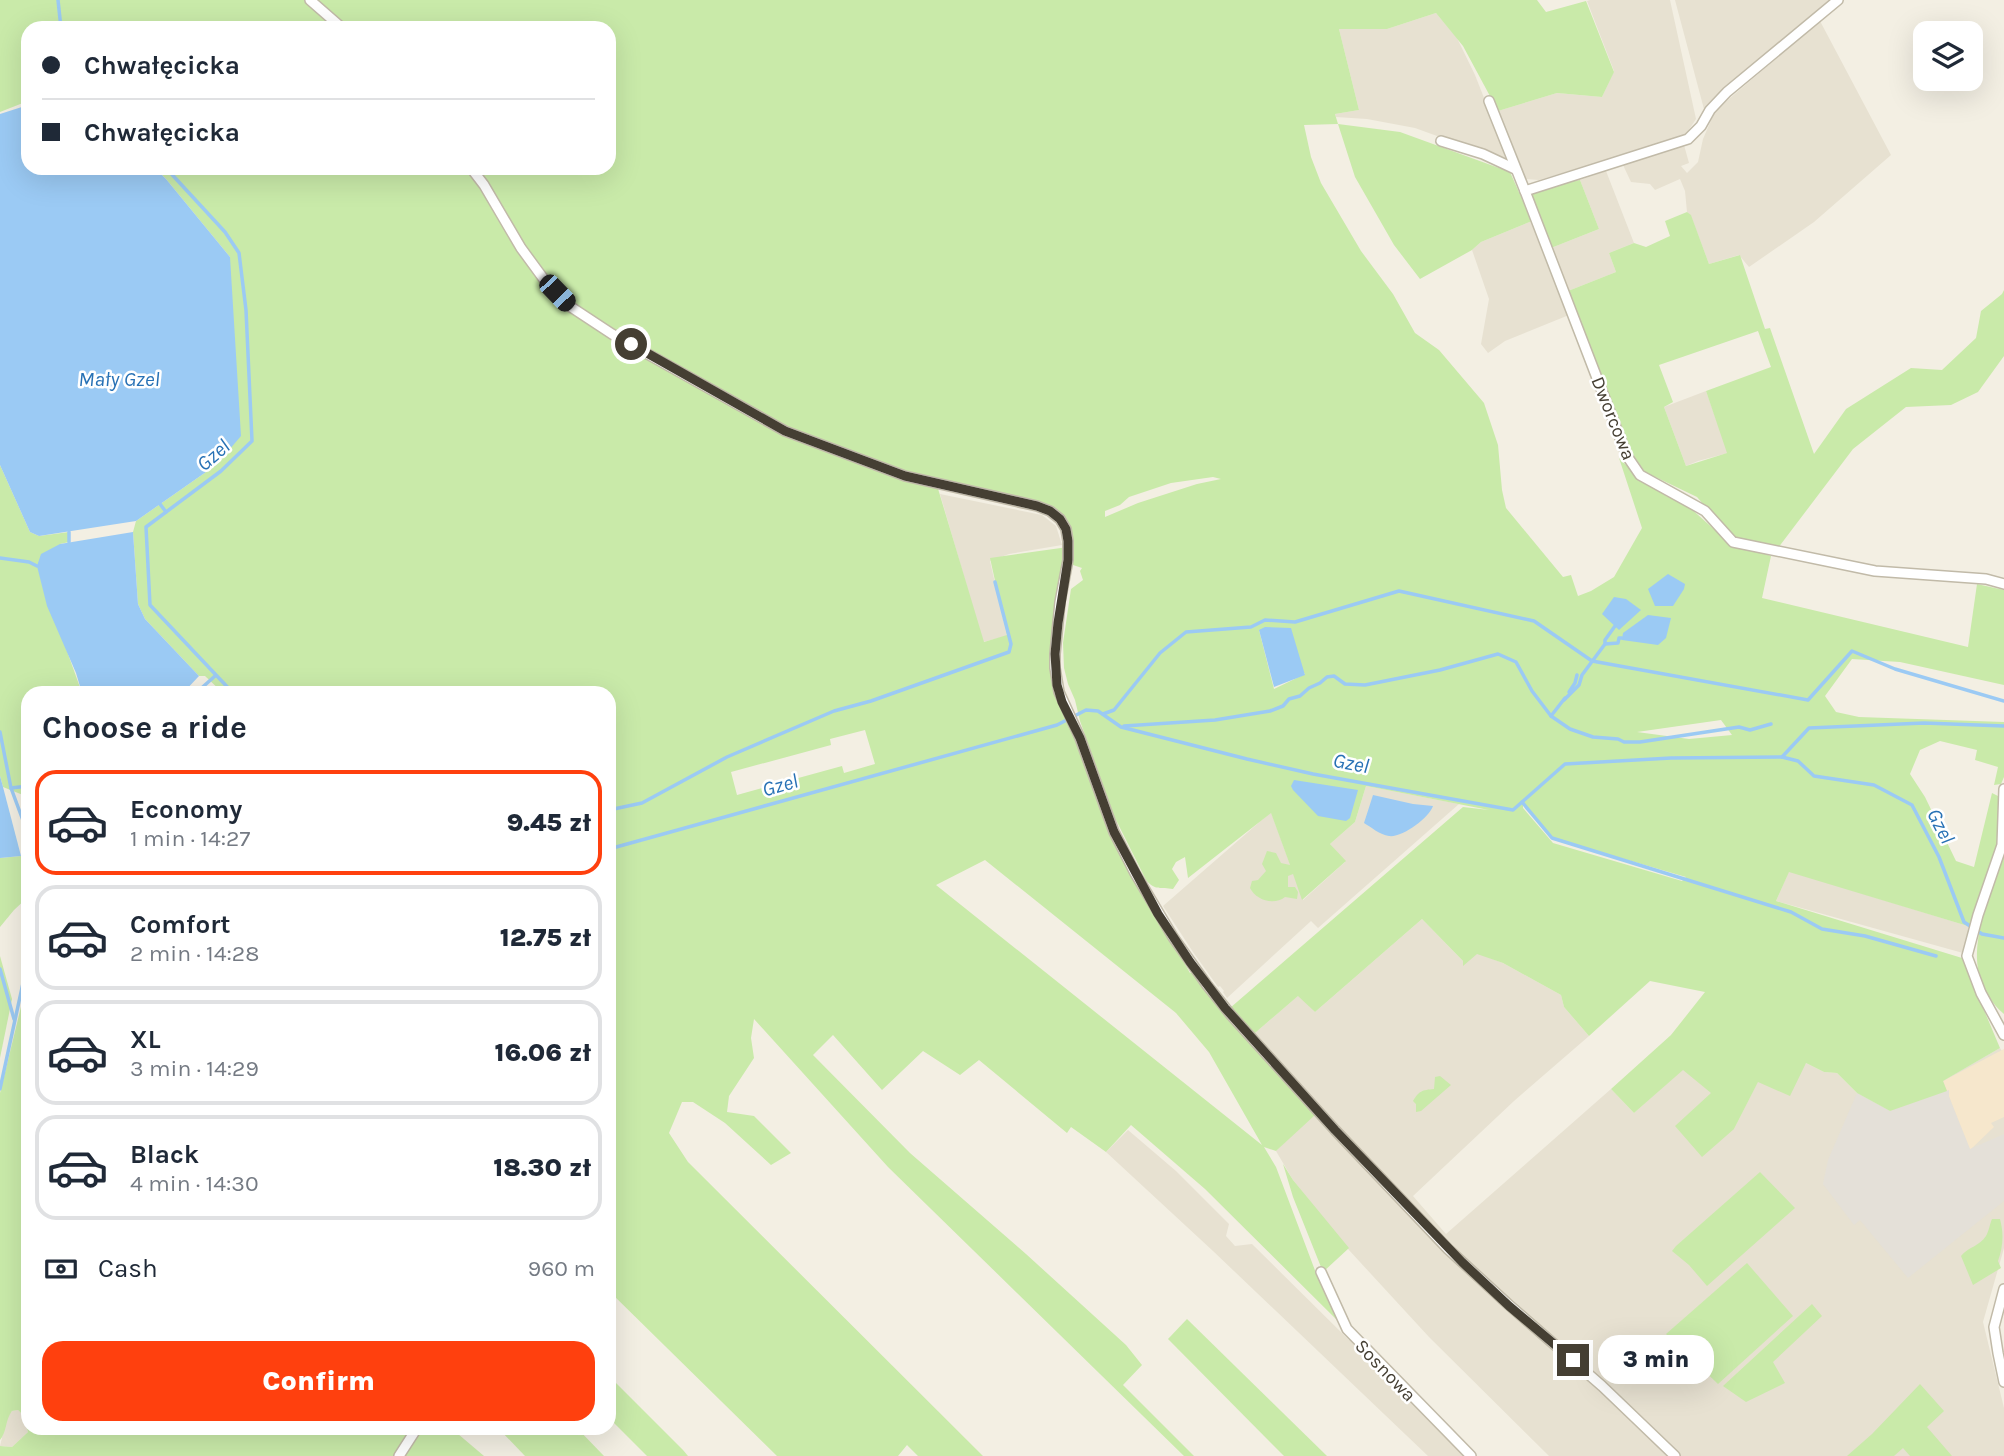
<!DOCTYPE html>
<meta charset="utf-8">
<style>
body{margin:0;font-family:Karla,sans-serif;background:#f2f2f3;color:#1f2937;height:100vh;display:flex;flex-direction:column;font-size:26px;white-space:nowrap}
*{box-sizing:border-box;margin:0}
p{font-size:23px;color:#747a83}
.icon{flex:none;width:38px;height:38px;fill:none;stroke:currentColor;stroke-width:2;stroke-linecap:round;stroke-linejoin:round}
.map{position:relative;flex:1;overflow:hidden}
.details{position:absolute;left:21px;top:686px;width:595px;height:749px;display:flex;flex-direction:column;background:#fff;border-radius:21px;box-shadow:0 7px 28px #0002}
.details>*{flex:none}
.hud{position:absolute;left:21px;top:21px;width:595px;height:154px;border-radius:21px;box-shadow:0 7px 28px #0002;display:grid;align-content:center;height:154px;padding:0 21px;background:#fff}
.tools{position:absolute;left:1913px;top:21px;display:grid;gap:14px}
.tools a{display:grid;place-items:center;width:70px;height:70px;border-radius:14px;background:#fff;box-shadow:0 7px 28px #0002;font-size:35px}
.end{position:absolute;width:32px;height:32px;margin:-16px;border:9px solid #453f33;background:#fff;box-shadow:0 0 0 4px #fff}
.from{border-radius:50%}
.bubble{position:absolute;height:49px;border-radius:21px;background:#fff;box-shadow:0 7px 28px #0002;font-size:23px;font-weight:800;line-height:49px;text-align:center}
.car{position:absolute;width:21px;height:42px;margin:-21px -10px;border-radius:9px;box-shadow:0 0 5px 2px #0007;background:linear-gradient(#222 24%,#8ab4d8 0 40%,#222 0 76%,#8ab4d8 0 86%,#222 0)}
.hud b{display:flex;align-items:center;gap:24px;height:66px;font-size:26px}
.hud b+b{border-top:2px solid #e0e1e3}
.hud i{width:18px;height:18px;background:#1f2937}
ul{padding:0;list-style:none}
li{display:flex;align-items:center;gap:21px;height:105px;margin:0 14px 10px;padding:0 7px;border:4px solid #e0e1e3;border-radius:21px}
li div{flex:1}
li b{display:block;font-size:26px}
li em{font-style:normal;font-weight:800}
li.current{border-color:#ff400e}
li>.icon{width:63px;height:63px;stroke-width:1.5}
h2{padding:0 21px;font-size:32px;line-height:84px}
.pay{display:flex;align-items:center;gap:18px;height:77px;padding:0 21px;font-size:26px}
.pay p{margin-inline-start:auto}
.cta{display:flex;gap:14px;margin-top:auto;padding:14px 21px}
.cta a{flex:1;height:80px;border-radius:21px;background:#ff400e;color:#fff;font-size:28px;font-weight:800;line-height:80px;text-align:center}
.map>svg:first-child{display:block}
.residential{fill:#e7e1d1}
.commercial{fill:#f6e7cc}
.industrial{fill:#e4e0d8}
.green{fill:#c9eaa9;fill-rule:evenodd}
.water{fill:#9bcaf4}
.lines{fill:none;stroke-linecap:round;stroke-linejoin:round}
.stream{stroke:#9bcaf4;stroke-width:3.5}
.street-casing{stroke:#c1baa8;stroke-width:12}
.street{stroke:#fff;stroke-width:9}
.route{stroke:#453f33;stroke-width:9}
.labels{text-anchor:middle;stroke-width:5;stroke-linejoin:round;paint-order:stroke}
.street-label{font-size:19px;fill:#453f33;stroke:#fff}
.water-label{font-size:21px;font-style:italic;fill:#2771b5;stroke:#fff}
</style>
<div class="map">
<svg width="2004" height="1456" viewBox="0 0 2004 1456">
<rect width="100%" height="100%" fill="#f3efe3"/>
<g class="residential">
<polygon points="1590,0 1670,0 1696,119 1686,134 1652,146 1539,180 1526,179 1498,111 1557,93 1602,97 1614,71 1587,1"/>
<polygon points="1675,0 1831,0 1831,1 1705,113"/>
<polygon points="1436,13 1457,38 1475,75 1499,136 1506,161 1415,128 1367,119 1336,117 1335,114 1359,110 1339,29 1387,29"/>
<polygon points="1820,21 1891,155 1814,222 1749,267 1739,255 1709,264 1691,216 1687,212 1685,191 1680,179 1655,190 1650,184 1631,182 1623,165 1684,145 1689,163 1681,166 1687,173 1698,162 1703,139 1715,111"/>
<polygon points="1606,171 1634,243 1609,253 1616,272 1568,291 1551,248 1599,229 1580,180"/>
<polygon points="1532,221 1569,315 1505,341 1488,353 1481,344 1489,299 1472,250 1481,242"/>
<polygon points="1706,391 1728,453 1698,461 1686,466 1664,407"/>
<polygon points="940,494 1042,515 1056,526 1062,545 1009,554 990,561 1007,636 983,642"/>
<polygon points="1366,786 1459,804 1318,928 1311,921 1227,998 1223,992 1224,991 1220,986 1218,987 1193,952 1163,906 1271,812 1303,900 1345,862 1330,844 1355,822"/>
<polygon points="1789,871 1971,927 1963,953 1776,901"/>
<polygon points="1422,919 1463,961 1463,965 1477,953 1503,963 1561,995 1564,1007 1589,1036 1514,1101 1413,1196 1446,1234 1611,1089 1634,1113 1683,1069 1712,1093 1734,1129 1758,1081 1806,1063 1824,1072 1837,1073 1857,1093 1890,1111 2000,1048 2004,1054 2004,1248 1983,1322 2004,1408 2004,1456 1680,1456 1638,1416 1630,1421 1668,1456 1549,1456 1429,1337 1348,1249 1293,1180 1276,1151 1314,1114 1227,1006 1255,1033 1299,995 1315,1012"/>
<polygon points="1128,1130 1176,1171 1229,1224 1226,1236 1235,1246 1252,1244 1349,1340 1351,1338 1468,1456 1428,1456 1213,1251 1106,1152"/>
<polygon points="18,1410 22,1414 28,1432 12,1447 0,1446 7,1417 12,1411"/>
</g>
<polygon class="commercial" points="2004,1049 2004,1117 1991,1123 1994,1127 1970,1150 1943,1081"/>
<polygon class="industrial" points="1949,1090 1949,1097 1970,1149 2004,1134 2004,1201 1908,1278 1860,1220 1854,1225 1823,1184 1828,1160 1857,1093 1890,1111"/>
<g class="green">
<path d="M0,0H1537L1546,12L1586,1L1614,72L1602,97L1557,93L1498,111L1463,46L1436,13L1387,29H1339L1359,110L1335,114L1338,124L1400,132L1510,172L1532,221L1481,242L1472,250L1420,279L1394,245L1355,177L1338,124L1304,125L1311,157L1321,183L1361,251L1393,294L1415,333L1439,350L1484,403L1498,445L1502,490L1506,508L1563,577L1571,575L1578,596L1591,591L1614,577L1642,528L1619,458L1637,476L1666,496L1688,506L1735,548L1757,551L1771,556L1762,598L1968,647L1977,584L2004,590V685L1900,662L1852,659L1825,696L1836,712L1859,717L2004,722V777L2001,784L1994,785L1998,767L1975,760L1977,750L1940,741L1920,750L1910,774L1925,797L1956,861L1974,867L1992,793L2000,797L1999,842L1971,927L1789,872L1776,901L1962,958L2000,1048L1943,1081L1947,1091L1890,1111L1857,1093L1837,1073L1824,1072L1806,1063L1790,1096L1758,1082L1734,1129L1702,1157L1675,1126L1711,1093L1683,1070L1634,1113L1611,1089L1671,1035L1705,992L1650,981L1589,1036L1564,1007L1561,995L1503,963L1477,954L1463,966V961L1422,919L1315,1012L1298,996L1255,1033L1230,1008L1463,807L1489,810L1366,786L1355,822L1330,844L1346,861L1302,900L1293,874L1288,876V887H1295L1298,892L1297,899L1285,897C1274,906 1256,900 1250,888L1252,881L1258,880L1266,871L1262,864L1267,851L1276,853L1281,863L1290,865L1271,813L1188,878L1185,857L1176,862L1172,869L1179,880L1173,889C1161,887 1155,891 1146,880L1114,816L1080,721L1075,700L1068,684L1064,668L1063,643L1071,589L1083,580L1080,571L1082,568L1073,565L1070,531L1061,517L936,482L984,642L1007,635L990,558L1068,547L1055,627L1051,636L1054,680L1082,748L1090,781L1106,825L1190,973L1193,971L1208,992L1315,1115L1276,1151L1264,1147L1276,1167L1316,1273L1340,1323L1205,1189L1131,1125L1106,1152L1071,1127L1067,1133L979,1060L960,1075L923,1051L882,1090L833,1035L813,1055L910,1153L1026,1254L1126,1345L1142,1365L1123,1385L1194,1456H1184L888,1167L754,1019L751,1038L754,1058L729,1096L727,1112L754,1116L791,1153L771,1165L725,1123L693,1102H682L669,1133L688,1162L983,1456H918L907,1445L898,1456H777L609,1291V693H223L205,676H199L145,619L138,604L133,532L136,521L216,465L230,257L166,179L155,168H609V28H28V101L0,112ZM1213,477L1221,479L1197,484L1138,503L1105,517V511L1120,505L1129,497L1171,483ZM1259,630L1305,674L1274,689ZM1721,720L1732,735L1689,739L1637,732ZM865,730L875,764L844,773L842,766L737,795L731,772L831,745L830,739ZM1523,805L1552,838L1686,877L1682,881L1553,843L1523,808ZM985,860L1176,1013L1209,1052L1262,1145L936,885Z"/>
<path d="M1580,180L1599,229L1551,248L1532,199V194C1546,185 1564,183 1580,180Z"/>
<path d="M1687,212L1691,215L1709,264L1740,255L1765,329L1770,328L1814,454L1846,409L1911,368L1942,370L1976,338L1981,311L2002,294L2004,290V356L1978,392L1951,405L1906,407L1853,449L1778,548L1740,541L1725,529L1697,497L1645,472L1627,446L1613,405L1568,291L1616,272L1609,253L1634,243L1646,247L1670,236L1665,221ZM1758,331L1771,367L1706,391L1727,453L1686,466L1664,407L1673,402L1659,365Z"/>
<polygon points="0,465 30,532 39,536 69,532 69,542 60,544 63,640 82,693 28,693 28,797 3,787 0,776"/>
<path d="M2004,855V1014C1953,968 1987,909 2004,855Z"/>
<polygon points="21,856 28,860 28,897 14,910 0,927 0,858"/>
<polygon points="0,956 12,999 0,1058"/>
<path d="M28,978V1428H412L397,1456H0V1446L12,1447L28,1432L22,1414L18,1410L12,1411C5,1420 7,1432 0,1440V1093Z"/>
<path d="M1440,1076L1451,1085L1421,1111L1416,1112V1104L1413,1101C1419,1091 1422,1090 1434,1089L1435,1077Z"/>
<polygon points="1283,1164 1293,1180 1349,1248 1323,1272 1293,1197"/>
<polygon points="1760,1172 1795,1208 1707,1286 1689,1265 1672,1251 1676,1246"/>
<path d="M1992,1219H2000C2004,1234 2003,1247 1998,1261L2001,1268L1973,1285L1961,1256C1968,1247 1980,1246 1986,1236C1989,1231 1990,1223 1992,1219Z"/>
<polygon points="1747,1263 1793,1316 1718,1384 1666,1334"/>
<polygon points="1812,1304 1822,1316 1773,1362 1785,1383 1746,1402 1723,1386"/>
<polygon points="1187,1319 1327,1456 1284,1456 1168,1339"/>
<polygon points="609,1376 683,1450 688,1456 647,1456 609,1418"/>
<polygon points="1920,1384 1944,1411 1927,1427 1952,1456 1910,1456 1903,1448 1894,1456 1847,1456 1872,1434"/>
<polygon points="424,1428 451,1428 484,1456 404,1456"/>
<polygon points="498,1428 577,1428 604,1456 525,1456"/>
</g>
<g class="water">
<polygon points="28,105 28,168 155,168 166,179 230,257 241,436 216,465 136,521 39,536 30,532 0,465 0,114"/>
<polygon points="133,532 138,604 145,619 199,676 183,693 82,693 76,673 47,606 37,566 41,554 60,544"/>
<polygon points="1668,574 1685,584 1684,589 1673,606 1655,606 1648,589"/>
<polygon points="1614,597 1626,599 1641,610 1619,630 1602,614"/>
<polygon points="1648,615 1671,618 1666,638 1658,645 1622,640 1623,633"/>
<polygon points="1265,627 1291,628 1305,675 1274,687 1259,630"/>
<polygon points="0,776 3,787 21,856 0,858"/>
<polygon points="1294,780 1358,790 1350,818 1346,821 1318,816 1293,790 1291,786"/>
<path d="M1373,795L1413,804L1433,806C1429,818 1402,838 1389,836C1380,835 1371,827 1364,823Z"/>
</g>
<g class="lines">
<g class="stream">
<polyline points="58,0 61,28"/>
<polyline points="166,168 225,232 239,253 246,310 252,441 221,471 146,527 150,605 233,693"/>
<polyline points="160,504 166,512"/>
<polyline points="69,532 69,542"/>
<polyline points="0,558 29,562 37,566"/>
<polyline points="1605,644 1605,640 1615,626"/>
<polyline points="1569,692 1575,683 1577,675"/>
<polyline points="196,693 215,676"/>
<polyline points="1564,700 1579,685 1582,675 1605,644 1618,643 1619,638 1622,638"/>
<polyline points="1103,714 1114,710 1160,653 1186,632 1251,627 1265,620 1295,622 1399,591 1534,621 1592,661 1808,700 1852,651 1895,669 2004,701"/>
<polyline points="1551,716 1565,698"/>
<polyline points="1124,726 1215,720 1270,711 1283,706 1289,699 1300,696 1309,688 1320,683 1327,677 1334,676 1345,684 1365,685 1440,670 1498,654 1516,662 1532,691 1551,716 1570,729 1593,737 1618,739 1624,742 1640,742 1739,727 1750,730 1771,724"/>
<polyline points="0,732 11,788 28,834"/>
<polyline points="1782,757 1809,728 1924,723 2004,726"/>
<polyline points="11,788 28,786"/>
<polyline points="1522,802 1552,838 1791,912 1822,929 1865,936 1936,956"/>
<polyline points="609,810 642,803 727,757 834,711 871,701 1009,652 1011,644 995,582"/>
<polyline points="609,849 1057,725 1086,710 1098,711 1121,727 1247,759 1313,774 1513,810 1565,764 1671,758 1782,757 1798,761 1814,776 1874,785 1912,805 1939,857 1964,922 1982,934 2004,938"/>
<polyline points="0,969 14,1019"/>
<polyline points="0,1089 28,960"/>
</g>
<g class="street-casing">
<g id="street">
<polyline points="310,0 342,28"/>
<polyline points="1838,0 1727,92 1710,110 1701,126 1688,139 1525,191 1627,456 1640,475 1705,511 1733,542 1875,571 1986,579 2004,584"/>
<polyline points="1489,101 1525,191"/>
<polyline points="1441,141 1483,154 1515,169"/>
<polyline points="471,168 484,185 521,248 543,278 571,307 612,334 785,431 905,476 1037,506 1050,511 1060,519 1066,529 1068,541 1068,560 1060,602 1055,654 1055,668 1059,692 1080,738 1114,832 1135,873 1173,937 1207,985 1231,1015 1335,1130 1448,1249 1509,1305 1602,1386 1675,1456"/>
<polyline points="2004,789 2002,845 1978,915 1967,956 1981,993 2004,1035"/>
<polyline points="1321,1272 1347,1329 1471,1456"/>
<polyline points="2004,1289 1994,1327 1998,1353 2004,1382"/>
<polyline points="399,1456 417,1428"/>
</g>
</g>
<use href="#street" class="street"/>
</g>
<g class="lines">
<polyline class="route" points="631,344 785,431 905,476 1037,506 1050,511 1060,519 1066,529 1068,541 1068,560 1058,623 1055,654 1057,685 1062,702 1080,738 1114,832 1158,914 1190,962 1225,1008 1335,1130 1462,1262 1509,1306 1573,1360"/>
</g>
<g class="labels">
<g class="street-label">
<text transform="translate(1614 418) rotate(68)" y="7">Dworcowa</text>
<text transform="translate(1386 1370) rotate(46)" y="7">Sosnowa</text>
</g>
<g class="water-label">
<text x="119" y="386">Mały Gzel</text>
<text transform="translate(213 455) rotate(-41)" y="7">Gzel</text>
<text transform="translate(1351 763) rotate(11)" y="7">Gzel</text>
<text transform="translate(780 785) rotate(-16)" y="7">Gzel</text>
<text transform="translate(1941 826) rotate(63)" y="7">Gzel</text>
</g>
</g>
</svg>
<div class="tools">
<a><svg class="icon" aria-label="layers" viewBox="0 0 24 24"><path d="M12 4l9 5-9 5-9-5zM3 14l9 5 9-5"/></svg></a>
</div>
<i class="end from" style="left:631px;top:344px"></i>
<i class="end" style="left:1573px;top:1360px"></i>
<div class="bubble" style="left:1598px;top:1335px;width:116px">3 min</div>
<i class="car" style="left:557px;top:293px;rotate:136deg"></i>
<div class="hud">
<b><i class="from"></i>Chwałęcicka</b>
<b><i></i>Chwałęcicka</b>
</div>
<section class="details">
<h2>Choose a ride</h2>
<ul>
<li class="current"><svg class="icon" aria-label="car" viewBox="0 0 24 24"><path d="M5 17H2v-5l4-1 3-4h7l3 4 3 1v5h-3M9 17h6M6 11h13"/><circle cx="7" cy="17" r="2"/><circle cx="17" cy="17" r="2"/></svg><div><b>Economy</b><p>1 min · 14:27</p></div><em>9.45 zł</em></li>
<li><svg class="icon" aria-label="car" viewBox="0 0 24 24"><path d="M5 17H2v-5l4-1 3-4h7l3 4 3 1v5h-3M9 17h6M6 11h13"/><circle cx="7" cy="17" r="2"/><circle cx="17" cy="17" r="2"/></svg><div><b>Comfort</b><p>2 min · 14:28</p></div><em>12.75 zł</em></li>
<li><svg class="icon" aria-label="car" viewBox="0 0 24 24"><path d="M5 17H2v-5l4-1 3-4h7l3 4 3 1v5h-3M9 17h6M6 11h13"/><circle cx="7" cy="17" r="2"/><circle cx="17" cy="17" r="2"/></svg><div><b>XL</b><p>3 min · 14:29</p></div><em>16.06 zł</em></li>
<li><svg class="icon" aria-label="car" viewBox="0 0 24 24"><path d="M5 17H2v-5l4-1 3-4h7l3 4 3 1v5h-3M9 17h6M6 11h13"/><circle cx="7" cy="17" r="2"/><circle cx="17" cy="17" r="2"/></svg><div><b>Black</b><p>4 min · 14:30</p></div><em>18.30 zł</em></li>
</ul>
<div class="pay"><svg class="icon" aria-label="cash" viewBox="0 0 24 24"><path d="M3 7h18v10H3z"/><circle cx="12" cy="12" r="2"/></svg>Cash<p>960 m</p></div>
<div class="cta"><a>Confirm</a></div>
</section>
</div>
